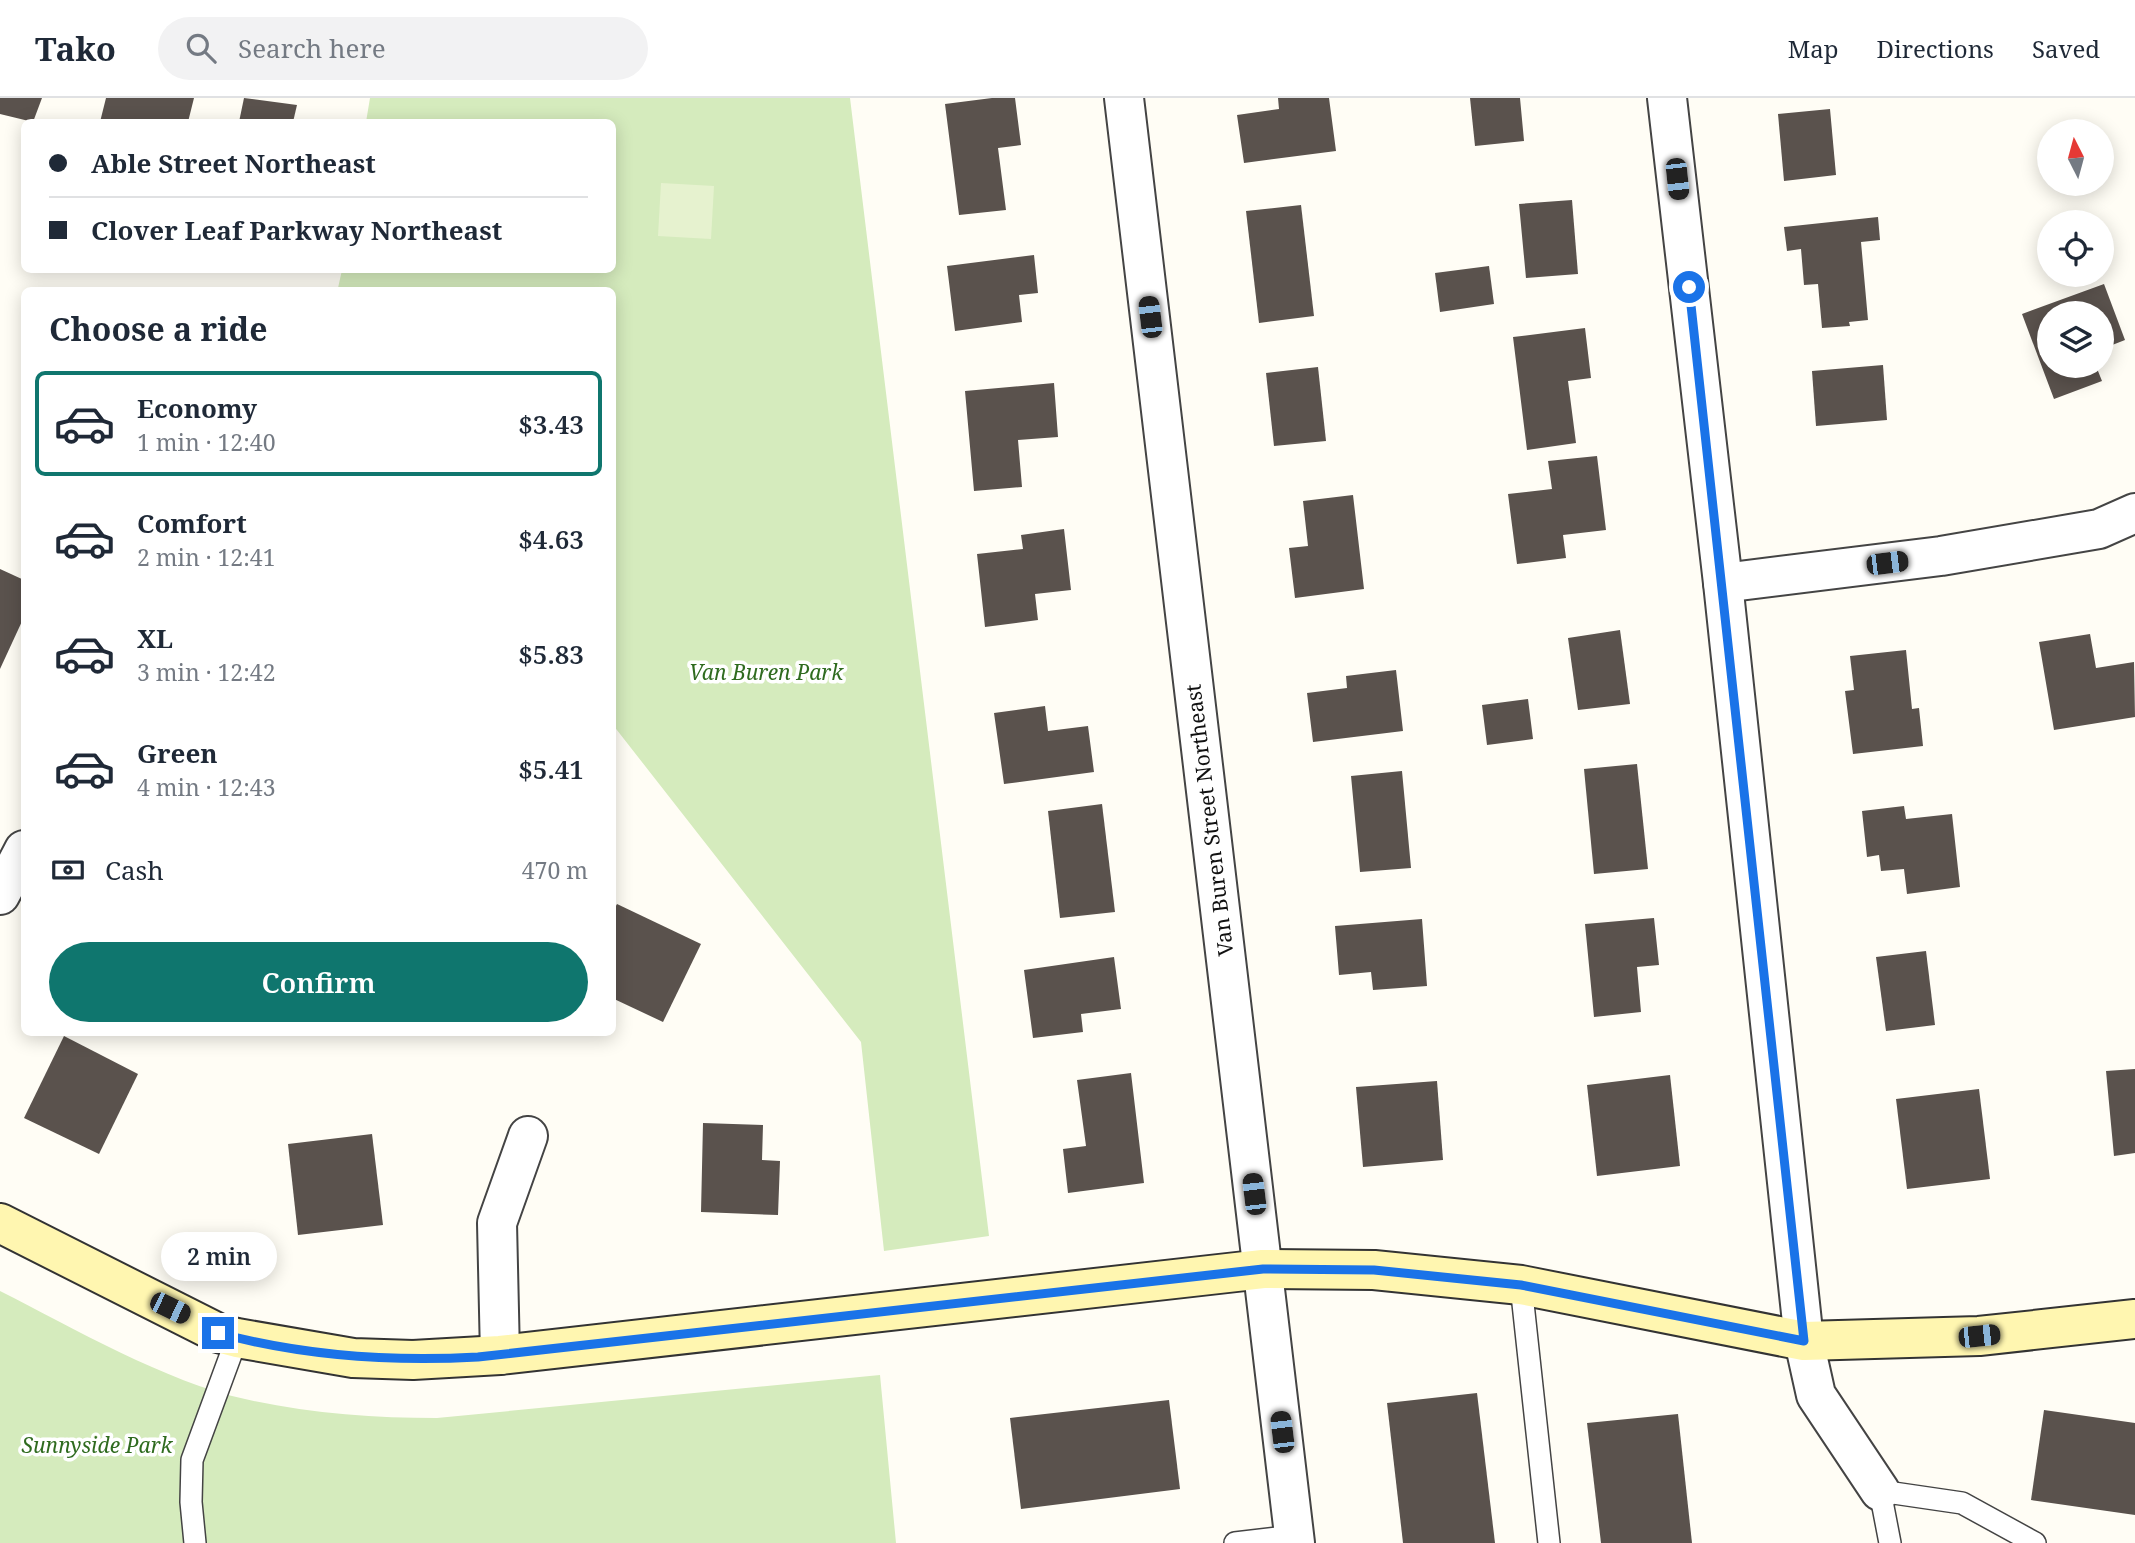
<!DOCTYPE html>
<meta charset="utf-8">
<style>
body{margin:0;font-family:"Noto Serif",serif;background:#f2f2f3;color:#1f2937;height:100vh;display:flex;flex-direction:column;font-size:26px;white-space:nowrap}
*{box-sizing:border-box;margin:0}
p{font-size:23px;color:#747a83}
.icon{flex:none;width:38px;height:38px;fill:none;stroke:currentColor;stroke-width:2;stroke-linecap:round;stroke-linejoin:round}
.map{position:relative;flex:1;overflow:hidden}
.panel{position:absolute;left:21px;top:189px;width:595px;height:749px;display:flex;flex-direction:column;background:#fff;border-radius:10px;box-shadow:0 4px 18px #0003}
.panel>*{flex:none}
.top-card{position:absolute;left:21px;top:21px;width:595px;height:154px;border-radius:10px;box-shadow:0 4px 18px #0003;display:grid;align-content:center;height:154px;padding:0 28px;background:#fff}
.needle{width:46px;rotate:354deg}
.tools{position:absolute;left:2037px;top:21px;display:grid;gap:14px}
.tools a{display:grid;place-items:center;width:77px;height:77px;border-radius:50%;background:#fff;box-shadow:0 4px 18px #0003;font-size:35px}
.end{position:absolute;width:32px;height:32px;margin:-16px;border:9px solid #1a73e8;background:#fff;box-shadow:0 0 0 4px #fff}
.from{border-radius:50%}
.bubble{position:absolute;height:49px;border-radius:24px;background:#fff;box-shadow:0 4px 18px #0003;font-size:23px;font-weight:600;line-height:49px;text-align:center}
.car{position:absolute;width:21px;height:42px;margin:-21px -10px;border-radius:9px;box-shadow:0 0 5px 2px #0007;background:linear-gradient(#222 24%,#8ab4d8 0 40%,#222 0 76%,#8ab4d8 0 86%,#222 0)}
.top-card b{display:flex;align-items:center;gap:24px;height:66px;font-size:26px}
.top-card b+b{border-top:2px solid #e0e1e3}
.top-card i{width:18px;height:18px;background:#1f2937}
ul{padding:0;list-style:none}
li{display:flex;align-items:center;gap:21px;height:105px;margin:0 14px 10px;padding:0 14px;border:4px solid transparent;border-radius:10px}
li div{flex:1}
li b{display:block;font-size:26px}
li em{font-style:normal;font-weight:600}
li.selected{border-color:#0f766e}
li>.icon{width:63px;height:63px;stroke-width:1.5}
h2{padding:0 28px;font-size:32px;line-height:84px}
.pay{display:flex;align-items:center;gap:18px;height:77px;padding:0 28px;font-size:26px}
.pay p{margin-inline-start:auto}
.primary-button{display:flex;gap:14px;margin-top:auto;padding:14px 28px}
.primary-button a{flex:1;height:80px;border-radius:42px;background:#0f766e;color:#fff;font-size:28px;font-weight:600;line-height:80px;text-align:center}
header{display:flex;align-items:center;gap:42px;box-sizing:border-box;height:98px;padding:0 35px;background:#fff;border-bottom:2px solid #e0e1e3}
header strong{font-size:33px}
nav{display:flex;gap:38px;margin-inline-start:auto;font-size:24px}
.search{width:490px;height:63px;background:#f2f2f3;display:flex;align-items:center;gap:18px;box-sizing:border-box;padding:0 24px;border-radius:38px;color:#747a83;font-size:26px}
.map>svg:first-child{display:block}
.green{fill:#d5ebbd}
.pitch{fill:#e6f2cf}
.building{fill:#5a524d}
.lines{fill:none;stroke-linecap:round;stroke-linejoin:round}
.lane-casing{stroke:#444;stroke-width:24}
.street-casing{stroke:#444;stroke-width:42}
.secondary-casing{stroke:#333;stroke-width:42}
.lane{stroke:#fff;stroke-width:21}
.street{stroke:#fff;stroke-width:38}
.secondary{stroke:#fff6b0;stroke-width:38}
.route{stroke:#1a73e8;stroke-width:9}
.labels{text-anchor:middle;stroke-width:7;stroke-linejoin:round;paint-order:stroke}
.park-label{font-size:21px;font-style:italic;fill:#2f6b1f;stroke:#fff}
.street-label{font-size:21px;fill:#111;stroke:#fff}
</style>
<header>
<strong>Tako</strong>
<div class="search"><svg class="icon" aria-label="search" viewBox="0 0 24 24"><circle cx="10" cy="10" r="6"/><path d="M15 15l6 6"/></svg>Search here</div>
<nav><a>Map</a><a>Directions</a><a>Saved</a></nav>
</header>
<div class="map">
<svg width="2135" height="1445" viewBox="0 0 2135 1445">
<rect width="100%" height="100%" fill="#fffdf5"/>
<g class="green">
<polygon points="370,0 850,0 989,1138 884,1153 861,944 613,627 612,192 338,190 342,172 612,172 612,24 366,24"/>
<path d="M0,1193C73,1230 166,1284 245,1301C307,1315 374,1320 437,1320L880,1277L896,1445H0Z"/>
</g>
<polygon class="pitch" points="661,85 714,88 711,141 658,138"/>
<g class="building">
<polygon points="0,0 42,0 33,24 0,16"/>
<polygon points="106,0 194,0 188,24 100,24"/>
<polygon points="244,0 297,7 293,24 239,24"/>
<polygon points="992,0 1015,0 1021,47 998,50 1006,112 959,117 945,6"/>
<polygon points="1278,0 1329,0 1336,53 1244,65 1237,17 1279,11"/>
<polygon points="1470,0 1520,0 1524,43 1475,48"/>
<polygon points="1830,11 1836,77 1784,83 1778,16"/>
<polygon points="1572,102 1578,176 1526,180 1519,106"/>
<polygon points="1301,107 1314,218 1259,225 1246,113"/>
<polygon points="1878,119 1880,142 1861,144 1868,222 1849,224 1850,228 1822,230 1818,186 1804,187 1801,151 1787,153 1784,129"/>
<polygon points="1034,157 1038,195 1019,197 1022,224 955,233 947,168"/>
<polygon points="1489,168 1494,206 1440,214 1435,175"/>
<polygon points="2104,186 2125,242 2102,251 2102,215 2049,215 2049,268 2096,268 2102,283 2054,301 2022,216"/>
<polygon points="1585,230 1591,280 1568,283 1576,345 1527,352 1513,239"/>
<polygon points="1883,267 1887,322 1816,328 1812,273"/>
<polygon points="1318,269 1326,343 1274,348 1266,275"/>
<polygon points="1054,285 1058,339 1018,342 1022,389 974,393 965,293"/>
<polygon points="1597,358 1606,432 1563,437 1566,460 1517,466 1508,396 1552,391 1548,363"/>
<polygon points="1353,397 1364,491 1295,500 1289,450 1308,448 1303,403"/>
<polygon points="1064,431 1071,492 1035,496 1038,522 985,529 977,456 1023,451 1021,437"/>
<polygon points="0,471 24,482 24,519 0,571"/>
<polygon points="1620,532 1630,606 1578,612 1568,540"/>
<polygon points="2090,536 2096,570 2134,564 2135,619 2054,632 2039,544"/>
<polygon points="1906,552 1912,611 1919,610 1923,648 1853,656 1845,593 1854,592 1850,558"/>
<polygon points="1396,572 1403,633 1313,644 1307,595 1347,590 1346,578"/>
<polygon points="1528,601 1533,641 1487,647 1482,607"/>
<polygon points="1045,608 1048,633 1088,628 1094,674 1004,686 994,615"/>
<polygon points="1637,666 1648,771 1594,776 1584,671"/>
<polygon points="1402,673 1411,770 1360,774 1351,678"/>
<polygon points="1102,706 1115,814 1060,820 1048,713"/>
<polygon points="1904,708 1906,721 1952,716 1960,789 1907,796 1904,771 1881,773 1879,757 1867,759 1862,713"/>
<polygon points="617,806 701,846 663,924 612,900 612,815"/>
<polygon points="1654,820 1659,867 1637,869 1641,914 1594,919 1585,826"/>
<polygon points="1422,821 1427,888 1373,892 1371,874 1339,877 1335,828"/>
<polygon points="1926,853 1935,927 1886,933 1876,859"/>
<polygon points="1114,859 1121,911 1081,916 1083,934 1033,940 1024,872"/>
<polygon points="64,938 138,976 99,1056 24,1020"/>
<polygon points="2135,971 2135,1055 2114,1058 2106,973"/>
<polygon points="1131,975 1144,1085 1068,1095 1063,1051 1086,1048 1077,982"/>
<polygon points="1670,977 1680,1068 1597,1078 1587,987"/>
<polygon points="1437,983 1443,1062 1363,1069 1356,989"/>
<polygon points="1979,991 1990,1081 1907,1091 1896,1001"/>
<polygon points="703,1025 763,1027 762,1062 780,1063 778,1117 701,1114"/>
<polygon points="372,1036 383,1127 298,1137 288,1046"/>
<polygon points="1477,1295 1495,1445 1403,1445 1387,1305"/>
<polygon points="1169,1302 1180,1391 1021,1411 1010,1320"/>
<polygon points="2044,1312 2135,1325 2135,1417 2031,1402"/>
<polygon points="1678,1316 1692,1445 1601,1445 1587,1325"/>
</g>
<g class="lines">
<g class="lane-casing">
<g id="lane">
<polyline points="1521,1187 1549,1445"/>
<polyline points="195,1445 191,1404 192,1362 237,1240"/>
<polyline points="1235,1445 1294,1438"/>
<polyline points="1890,1445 1880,1393 1962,1405 2035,1445"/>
</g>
</g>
<g class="street-casing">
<g id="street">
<polyline points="1124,0 1295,1445"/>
<polyline points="1667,0 1723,485 1804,1243 1816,1297 1880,1393"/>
<polyline points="1723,485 1941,458 2099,431 2135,415"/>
<polyline points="0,797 24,752"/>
<polyline points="500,1257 497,1125 528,1038"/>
</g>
</g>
<g class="secondary-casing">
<polyline id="secondary" points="0,1125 218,1235 237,1240 353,1260 413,1262 500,1257 1263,1171 1374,1172 1521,1187 1804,1243 1979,1238 2135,1221"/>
</g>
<use href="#lane" class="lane"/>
<use href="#street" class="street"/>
<use href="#secondary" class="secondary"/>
</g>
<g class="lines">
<path class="route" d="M218,1235C304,1258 390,1264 478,1259L1263,1171L1374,1172L1521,1187L1804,1243L1689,189"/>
</g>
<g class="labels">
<g class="park-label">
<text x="766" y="582">Van Buren Park</text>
<text x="97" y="1355">Sunnyside Park</text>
</g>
<g class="street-label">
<text transform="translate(1210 722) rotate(-97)" y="7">Van Buren Street Northeast</text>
</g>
</g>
</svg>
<div class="tools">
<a><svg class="needle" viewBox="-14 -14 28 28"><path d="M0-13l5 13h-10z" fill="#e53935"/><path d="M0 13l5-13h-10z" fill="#747a83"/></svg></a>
<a><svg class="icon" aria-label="locate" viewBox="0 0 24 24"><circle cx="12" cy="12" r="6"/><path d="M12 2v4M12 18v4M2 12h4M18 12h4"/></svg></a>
<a><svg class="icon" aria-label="layers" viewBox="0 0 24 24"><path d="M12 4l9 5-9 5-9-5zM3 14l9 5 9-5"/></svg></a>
</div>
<i class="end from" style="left:1689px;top:189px"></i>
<i class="end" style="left:218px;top:1235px"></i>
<div class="bubble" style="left:161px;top:1134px;width:116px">2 min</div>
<i class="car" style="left:1677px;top:81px;rotate:174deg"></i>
<i class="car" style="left:1150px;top:219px;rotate:353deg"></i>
<i class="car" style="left:1887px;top:465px;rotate:83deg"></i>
<i class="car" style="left:1254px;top:1096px;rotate:353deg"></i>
<i class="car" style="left:170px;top:1210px;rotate:116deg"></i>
<i class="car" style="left:1979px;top:1238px;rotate:84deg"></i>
<i class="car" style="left:1282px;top:1334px;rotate:353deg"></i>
<div class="top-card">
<b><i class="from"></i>Able Street Northeast</b>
<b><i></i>Clover Leaf Parkway Northeast</b>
</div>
<section class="panel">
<h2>Choose a ride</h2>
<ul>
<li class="selected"><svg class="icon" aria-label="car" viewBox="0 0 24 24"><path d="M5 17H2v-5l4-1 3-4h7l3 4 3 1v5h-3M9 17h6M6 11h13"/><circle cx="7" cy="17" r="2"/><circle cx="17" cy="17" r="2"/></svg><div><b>Economy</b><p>1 min · 12:40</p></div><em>$3.43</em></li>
<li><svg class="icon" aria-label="car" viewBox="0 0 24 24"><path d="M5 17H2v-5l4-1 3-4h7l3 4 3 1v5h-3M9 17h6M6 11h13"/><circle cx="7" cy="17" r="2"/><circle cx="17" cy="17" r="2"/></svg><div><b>Comfort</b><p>2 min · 12:41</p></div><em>$4.63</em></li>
<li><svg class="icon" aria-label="car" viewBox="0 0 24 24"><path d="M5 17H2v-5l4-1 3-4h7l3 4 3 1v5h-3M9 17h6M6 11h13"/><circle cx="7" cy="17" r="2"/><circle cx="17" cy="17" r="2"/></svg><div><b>XL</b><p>3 min · 12:42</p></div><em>$5.83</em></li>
<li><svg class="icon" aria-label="car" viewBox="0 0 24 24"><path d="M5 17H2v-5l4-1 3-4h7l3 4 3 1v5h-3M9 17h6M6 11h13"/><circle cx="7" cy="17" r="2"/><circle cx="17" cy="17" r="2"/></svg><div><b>Green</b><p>4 min · 12:43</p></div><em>$5.41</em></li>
</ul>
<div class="pay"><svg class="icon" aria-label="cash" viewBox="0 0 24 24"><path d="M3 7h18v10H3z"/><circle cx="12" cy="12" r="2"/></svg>Cash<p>470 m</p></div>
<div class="primary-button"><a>Confirm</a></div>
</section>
</div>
